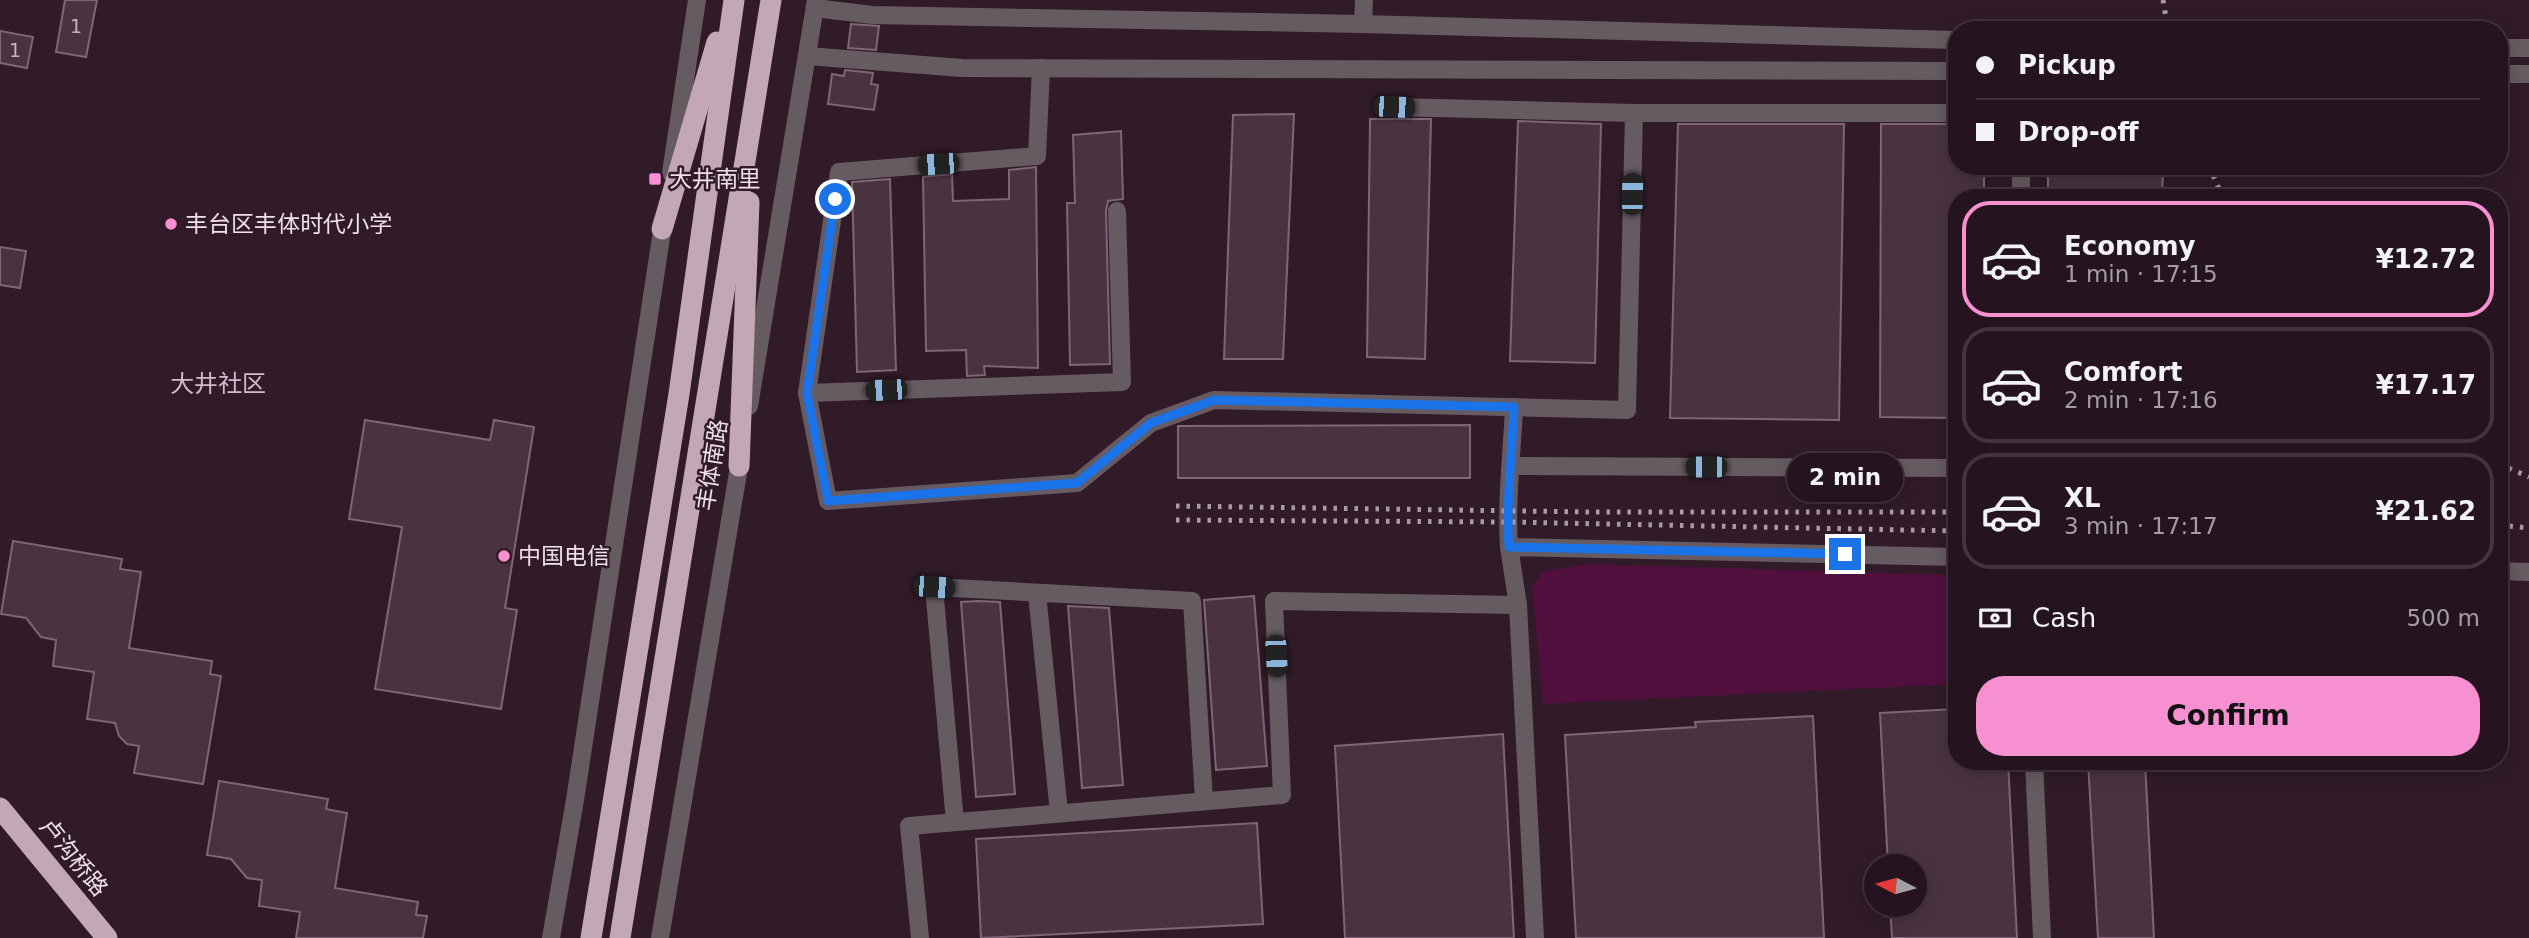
<!DOCTYPE html>
<meta charset="utf-8">
<style>
body{margin:0;font-family:"DejaVu Sans","Noto Sans SC",sans-serif;background:#31212c;color:#f1f3f6;height:100vh;display:flex;flex-direction:column;font-size:26px;white-space:nowrap}
*{box-sizing:border-box;margin:0}
p{font-size:23px;color:#a39ea4}
.icon{flex:none;width:38px;height:38px;fill:none;stroke:currentColor;stroke-width:2;stroke-linecap:round;stroke-linejoin:round}
.map{position:relative;flex:1;overflow:hidden}
.panel{position:absolute;left:1948px;top:189px;width:560px;height:581px;display:flex;flex-direction:column;background:#25141f;border-radius:28px;box-shadow:0 4px 18px #0003,0 0 0 2px #42333d}
.panel>*{flex:none}
.top-card{position:absolute;left:1948px;top:21px;width:560px;height:154px;border-radius:28px;box-shadow:0 4px 18px #0003,0 0 0 2px #42333d;display:grid;align-content:center;height:154px;padding:0 28px;background:#25141f}
.needle{width:46px;rotate:276deg}
.controls{position:absolute;left:1864px;top:854px;display:grid;gap:14px}
.controls a{display:grid;place-items:center;width:63px;height:63px;border-radius:50%;background:#25141f;box-shadow:0 4px 18px #0003,0 0 0 2px #42333d;font-size:35px}
.end{position:absolute;width:32px;height:32px;margin:-16px;border:9px solid #1a73e8;background:#fff;box-shadow:0 0 0 4px #fff}
.from{border-radius:50%}
.bubble{position:absolute;height:49px;border-radius:24px;background:#25141f;box-shadow:0 4px 18px #0003,0 0 0 2px #42333d;font-size:23px;font-weight:600;line-height:49px;text-align:center}
.car{position:absolute;width:21px;height:42px;margin:-21px -10px;border-radius:9px;box-shadow:0 0 5px 2px #0007;background:linear-gradient(#222 24%,#8ab4d8 0 40%,#222 0 76%,#8ab4d8 0 86%,#222 0)}
.top-card b{display:flex;align-items:center;gap:24px;height:66px;font-size:26px}
.top-card b+b{border-top:2px solid #42333d}
.top-card i{width:18px;height:18px;background:#f1f3f6}
ul{padding:12px 0 0;list-style:none}
li{display:flex;align-items:center;gap:21px;height:116px;margin:0 14px 10px;padding:0 14px;border:4px solid #42333d;border-radius:28px}
li div{flex:1}
li b{display:block;font-size:26px}
li em{font-style:normal;font-weight:600}
li.on{border-color:#f690d0}
li>.icon{width:63px;height:63px;stroke-width:1.5}
.pay{display:flex;align-items:center;gap:18px;height:77px;padding:0 28px;font-size:26px}
.pay p{margin-inline-start:auto}
.action{display:flex;gap:14px;margin-top:auto;padding:14px 28px}
.action a{flex:1;height:80px;border-radius:28px;background:#f690d0;color:#111;font-size:28px;font-weight:600;line-height:80px;text-align:center}
.map>svg:first-child{display:block}
.green{fill:#510f3e}
.building{fill:#4a3341;stroke:#7f6575;stroke-width:2}
.lines{fill:none;stroke-linecap:round;stroke-linejoin:round}
.minor{stroke:#665b61;stroke-width:18}
.highway{stroke:#c3a7b7;stroke-width:21}
.rail{stroke:#ac9ba6;stroke-width:5;stroke-dasharray:3.5 7;stroke-linecap:butt}
.route{stroke:#1a73e8;stroke-width:9}
.poi-dot{fill:#f690d0;stroke:#311b29;stroke-width:2.5}
.labels{text-anchor:middle;stroke-width:5;stroke-linejoin:round;paint-order:stroke}
.number-label{font-size:19px;fill:#c6b5bf}
.poi-label{font-size:23px;fill:#efe0e9;stroke:#311b29;text-anchor:start}
.street-label{font-size:23px;fill:#efe0e9;stroke:#311b29}
.neighbourhood-label{font-size:24px;fill:#d5b8c9;stroke:#311b29}
</style>
<div class="map">
<svg width="2529" height="938" viewBox="0 0 2529 938">
<rect width="100%" height="100%" fill="#311b29"/>
<polygon class="green" points="1588,564 1956,575 1956,684 1543,704 1532,587 1543,571"/>
<g class="building">
<polygon points="65,0 97,0 86,57 56,52"/>
<polygon points="851,24 879,26 876,50 848,48"/>
<polygon points="0,31 33,37 27,68 0,63"/>
<polygon points="845,70 873,73 871,84 878,85 874,110 828,104 832,74 844,76"/>
<polygon points="1294,114 1283,359 1224,359 1233,115"/>
<polygon points="1370,119 1431,119 1425,359 1367,357"/>
<polygon points="1518,121 1601,124 1595,363 1510,361"/>
<polygon points="1678,124 1844,124 1839,420 1670,418"/>
<polygon points="1881,124 1956,124 1956,166 1984,166 1984,198 1956,198 1956,418 1880,417"/>
<polygon points="1121,131 1123,199 1108,201 1106,211 1110,364 1070,365 1067,203 1075,203 1073,135"/>
<polygon points="2048,166 2163,166 2162,198 2048,198"/>
<polygon points="1036,167 1038,368 984,366 985,375 967,376 966,350 926,351 923,177 952,174 953,201 1009,199 1009,170"/>
<polygon points="890,179 896,370 857,372 852,182"/>
<polygon points="0,247 26,251 20,288 0,285"/>
<polygon points="365,420 490,440 494,420 534,427 505,608 517,610 501,709 375,689 402,527 349,519"/>
<polygon points="1470,425 1470,478 1178,478 1178,426"/>
<polygon points="13,541 122,559 120,569 141,572 129,648 212,661 210,674 221,676 203,784 134,773 139,746 127,744 119,736 115,723 87,719 94,672 53,666 56,640 41,637 26,618 1,614"/>
<polygon points="1254,596 1267,766 1216,770 1204,600"/>
<polygon points="978,601 1000,602 1015,794 976,797 961,602"/>
<polygon points="1068,606 1109,608 1123,785 1082,788"/>
<polygon points="1956,709 1956,761 2008,761 2017,938 1892,938 1890,905 1914,905 1914,866 1888,866 1880,713"/>
<polygon points="1813,716 1824,938 1576,938 1565,735 1696,727 1695,722"/>
<polygon points="1503,734 1514,938 1345,938 1335,746"/>
<polygon points="2088,761 2145,761 2154,938 2098,938"/>
<polygon points="219,781 328,799 326,809 347,813 335,888 418,902 416,915 427,916 423,938 296,938 300,912 259,906 262,880 247,878 231,859 207,855"/>
<polygon points="1257,823 1263,924 981,938 976,839"/>
</g>
<g class="lines">
<g class="minor">
<polyline points="815,8 872,15 1363,24 1956,40"/>
<polyline points="1363,24 1364,0"/>
<polyline points="2499,48 2529,48"/>
<polyline points="807,56 962,68 1956,71"/>
<polyline points="1041,68 1037,156 839,172 807,393 1122,382 1117,211"/>
<polyline points="2499,74 2529,74"/>
<polyline points="1634,113 1956,113"/>
<polyline points="2021,166 2021,198"/>
<polyline points="671,173 697,0"/>
<polyline points="807,393 828,501 1077,483 1151,423 1214,400 1627,410 1634,113 1394,107"/>
<polyline points="749,406 816,0"/>
<polyline points="1512,466 1956,468"/>
<path d="M1509,547C1506,500 1512,454 1514,407"/>
<polyline points="2499,571 2529,572"/>
<polyline points="1037,593 1059,813"/>
<polyline points="1518,605 1535,938"/>
<polyline points="2034,761 2042,938"/>
<polyline points="955,822 934,587 1192,601 1204,801"/>
<polyline points="551,938 575,800 664,218"/>
<polyline points="660,938 741,455"/>
<polyline points="920,938 909,826 1282,795 1274,601 1518,605 1509,547 1956,557"/>
</g>
<g class="highway">
<polyline points="662,229 717,42"/>
<polyline points="739,466 749,202"/>
<polyline points="0,808 107,938"/>
<polyline points="591,938 679,394 734,0"/>
<polyline points="620,938 771,0"/>
</g>
<g class="rail">
<polyline points="2163,0 2168,30"/>
<polyline points="2209,166 2223,198"/>
<polyline points="2499,464 2529,477"/>
<polyline points="1176,506 1593,512 1956,512"/>
<polyline points="1176,520 1508,522 1956,531"/>
<polyline points="2499,525 2529,528"/>
</g>
</g>
<g class="lines">
<path class="route" d="M835,199L807,393L828,501L1077,483L1151,423L1214,400L1514,407C1512,454 1506,500 1509,547L1845,554"/>
</g>
<g class="poi-dot">
<rect x="648" y="172" width="14" height="14" rx="3.5"/>
<circle cx="171" cy="224" r="7"/>
<circle cx="504" cy="556" r="7"/>
</g>
<g class="labels">
<g class="number-label">
<text x="76" y="33">1</text>
<text x="15" y="57">1</text>
</g>
<g class="poi-label">
<text x="669" y="187">大井南里</text>
<text x="185" y="232">丰台区丰体时代小学</text>
<text x="518" y="564">中国电信</text>
</g>
<g class="street-label">
<text transform="translate(712 465) rotate(-81)" y="8">丰体南路</text>
<text transform="translate(74 857) rotate(51)" y="8">卢沟桥路</text>
</g>
<g class="neighbourhood-label">
<text x="218" y="392">大井社区</text>
</g>
</g>
</svg>
<div class="controls">
<a><svg class="needle" viewBox="-14 -14 28 28"><path d="M0-13l5 13h-10z" fill="#e53935"/><path d="M0 13l5-13h-10z" fill="#a39ea4"/></svg></a>
</div>
<i class="end from" style="left:835px;top:199px"></i>
<i class="end" style="left:1845px;top:554px"></i>
<div class="bubble" style="left:1787px;top:453px;width:116px">2 min</div>
<i class="car" style="left:1394px;top:107px;rotate:92deg"></i>
<i class="car" style="left:938px;top:164px;rotate:266deg"></i>
<i class="car" style="left:1632px;top:194px;rotate:1deg"></i>
<i class="car" style="left:886px;top:390px;rotate:268deg"></i>
<i class="car" style="left:1706px;top:467px;rotate:270deg"></i>
<i class="car" style="left:934px;top:587px;rotate:94deg"></i>
<i class="car" style="left:1276px;top:656px;rotate:177deg"></i>
<div class="top-card">
<b><i class="from"></i>Pickup</b>
<b><i></i>Drop-off</b>
</div>
<section class="panel">
<ul>
<li class="on"><svg class="icon" aria-label="car" viewBox="0 0 24 24"><path d="M5 17H2v-5l4-1 3-4h7l3 4 3 1v5h-3M9 17h6M6 11h13"/><circle cx="7" cy="17" r="2"/><circle cx="17" cy="17" r="2"/></svg><div><b>Economy</b><p>1 min · 17:15</p></div><em>¥12.72</em></li>
<li><svg class="icon" aria-label="car" viewBox="0 0 24 24"><path d="M5 17H2v-5l4-1 3-4h7l3 4 3 1v5h-3M9 17h6M6 11h13"/><circle cx="7" cy="17" r="2"/><circle cx="17" cy="17" r="2"/></svg><div><b>Comfort</b><p>2 min · 17:16</p></div><em>¥17.17</em></li>
<li><svg class="icon" aria-label="car" viewBox="0 0 24 24"><path d="M5 17H2v-5l4-1 3-4h7l3 4 3 1v5h-3M9 17h6M6 11h13"/><circle cx="7" cy="17" r="2"/><circle cx="17" cy="17" r="2"/></svg><div><b>XL</b><p>3 min · 17:17</p></div><em>¥21.62</em></li>
</ul>
<div class="pay"><svg class="icon" aria-label="cash" viewBox="0 0 24 24"><path d="M3 7h18v10H3z"/><circle cx="12" cy="12" r="2"/></svg>Cash<p>500 m</p></div>
<div class="action"><a>Confirm</a></div>
</section>
</div>
